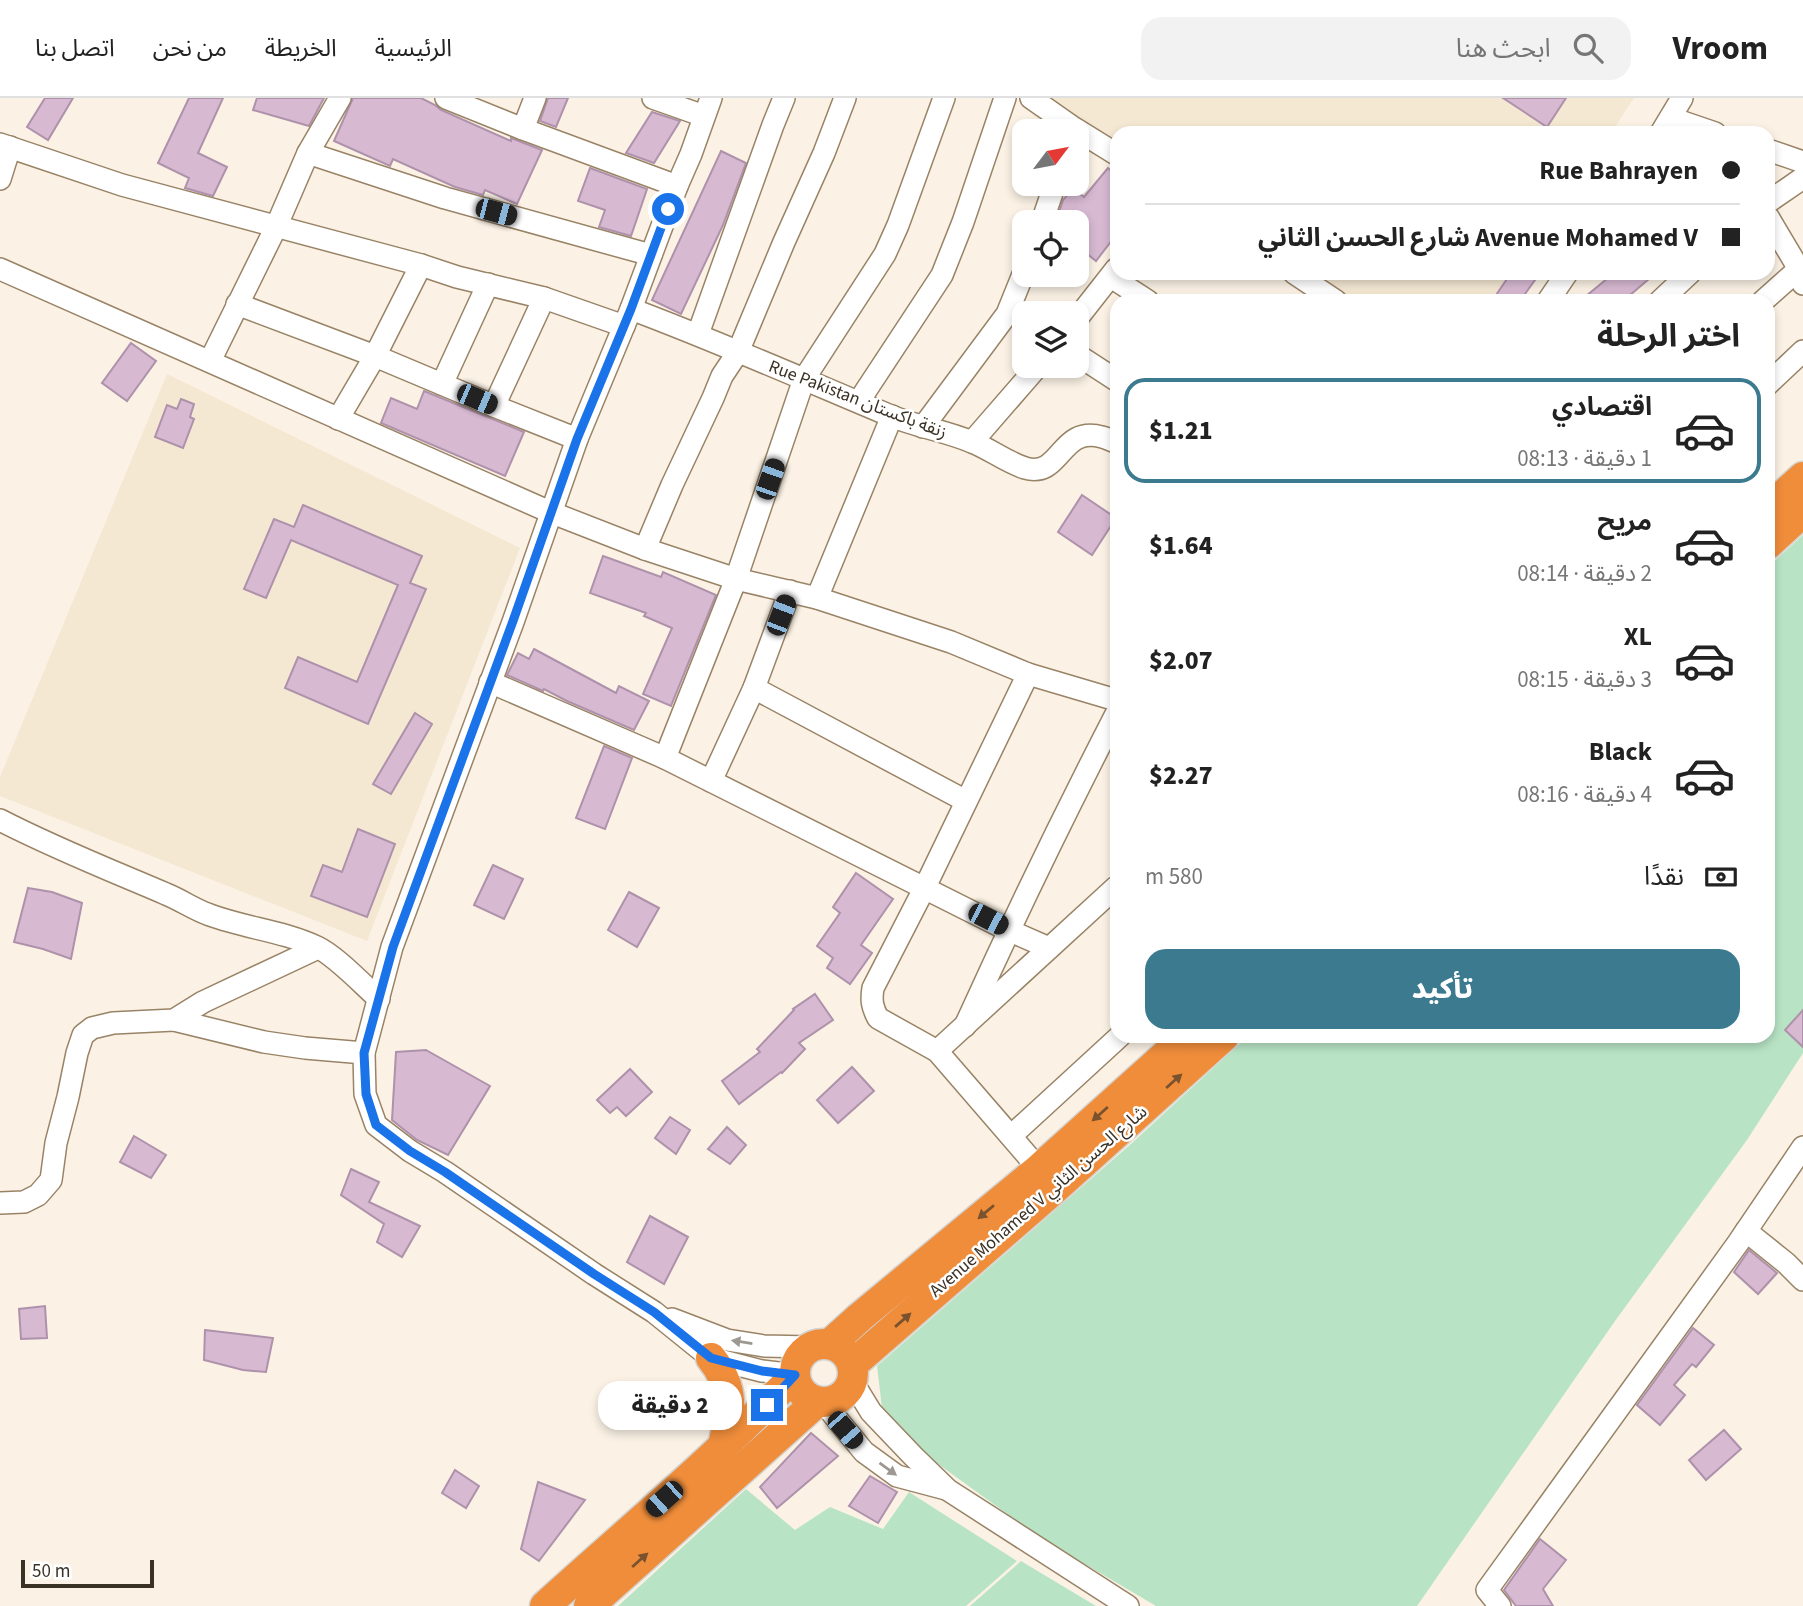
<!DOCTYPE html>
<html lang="ar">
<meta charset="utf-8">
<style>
body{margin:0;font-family:"Source Sans 3","Noto Sans Arabic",sans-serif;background:#f2f2f2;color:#222;direction:rtl;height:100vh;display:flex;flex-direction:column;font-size:26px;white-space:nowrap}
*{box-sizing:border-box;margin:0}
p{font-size:23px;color:#767676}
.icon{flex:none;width:38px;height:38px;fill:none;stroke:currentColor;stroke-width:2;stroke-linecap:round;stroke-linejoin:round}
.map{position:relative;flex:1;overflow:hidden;direction:ltr}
.details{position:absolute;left:1110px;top:196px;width:665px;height:749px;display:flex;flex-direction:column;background:#fff;border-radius:21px;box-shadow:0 4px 10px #0003;direction:rtl}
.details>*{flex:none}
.banner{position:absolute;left:1110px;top:28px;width:665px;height:154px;border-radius:21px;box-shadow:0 4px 10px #0003;direction:rtl;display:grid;align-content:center;height:154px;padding:0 35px;background:#fff}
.needle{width:46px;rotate:58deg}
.buttons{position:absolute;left:1012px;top:21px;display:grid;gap:14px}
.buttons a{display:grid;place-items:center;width:77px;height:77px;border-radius:14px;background:#fff;box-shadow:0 4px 10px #0003;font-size:35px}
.scale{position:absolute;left:21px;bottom:18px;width:133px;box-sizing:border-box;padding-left:7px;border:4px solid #3b3226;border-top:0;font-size:19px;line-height:24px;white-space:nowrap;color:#3b3226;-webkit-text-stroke:5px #fff;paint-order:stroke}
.end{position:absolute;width:32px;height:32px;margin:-16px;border:9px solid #1a73e8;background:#fff;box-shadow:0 0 0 4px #fff}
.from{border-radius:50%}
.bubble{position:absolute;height:49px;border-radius:21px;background:#fff;box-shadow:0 4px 10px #0003;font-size:23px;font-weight:800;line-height:49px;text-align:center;direction:rtl}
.car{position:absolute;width:21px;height:42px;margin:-21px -10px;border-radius:9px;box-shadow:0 0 5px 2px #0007;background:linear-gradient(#222 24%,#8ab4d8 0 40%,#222 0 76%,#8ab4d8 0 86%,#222 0)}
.banner b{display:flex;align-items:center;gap:24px;height:66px;font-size:26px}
.banner b+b{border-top:2px solid #e0e0e0}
.banner i{width:18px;height:18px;background:#222}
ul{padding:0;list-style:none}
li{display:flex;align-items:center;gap:21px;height:105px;margin:0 14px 10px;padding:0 21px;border:4px solid transparent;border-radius:21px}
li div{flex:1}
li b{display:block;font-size:26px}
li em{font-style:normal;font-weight:800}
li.current{border-color:#3b7a8f}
li>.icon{width:63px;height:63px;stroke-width:1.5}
h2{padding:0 35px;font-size:32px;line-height:84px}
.pay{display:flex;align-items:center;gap:18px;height:77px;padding:0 35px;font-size:26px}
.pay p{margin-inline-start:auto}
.button{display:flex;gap:14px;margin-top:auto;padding:14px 35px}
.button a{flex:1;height:80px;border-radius:21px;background:#3b7a8f;color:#fff;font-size:28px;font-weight:800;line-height:80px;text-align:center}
header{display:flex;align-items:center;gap:42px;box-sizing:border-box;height:98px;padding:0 35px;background:#fff;border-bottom:2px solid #e0e0e0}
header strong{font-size:33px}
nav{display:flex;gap:38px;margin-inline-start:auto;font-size:24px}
.search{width:490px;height:63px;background:#f2f2f2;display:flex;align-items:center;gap:18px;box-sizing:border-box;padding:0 24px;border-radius:21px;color:#767676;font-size:26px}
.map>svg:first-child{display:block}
.education{fill:#f4e8d3}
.green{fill:#b8e4c5}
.building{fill:#d7b9d2;stroke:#ae91aa;stroke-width:2}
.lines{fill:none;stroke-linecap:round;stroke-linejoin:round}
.minor-casing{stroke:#998366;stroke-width:24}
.highway-casing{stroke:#d4d2cf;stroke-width:33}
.minor{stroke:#fff;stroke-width:21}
.highway{stroke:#ef8d3b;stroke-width:30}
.oneway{fill:#7a522d}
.oneway2{fill:#9d9892}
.route{stroke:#1a73e8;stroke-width:9}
.labels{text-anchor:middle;stroke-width:5;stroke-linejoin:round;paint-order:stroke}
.street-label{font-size:18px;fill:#3b3226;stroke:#fff}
</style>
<header>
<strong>Vroom</strong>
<div class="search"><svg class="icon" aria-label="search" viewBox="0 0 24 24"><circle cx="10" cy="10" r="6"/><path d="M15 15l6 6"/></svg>ابحث هنا</div>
<nav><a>الرئيسية</a><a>الخريطة</a><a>من نحن</a><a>اتصل بنا</a></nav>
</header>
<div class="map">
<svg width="1803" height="1508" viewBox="0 0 1803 1508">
<rect width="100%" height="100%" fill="#fbf2e5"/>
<g class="education">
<polygon points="1047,0 1634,0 1611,35 1116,35 1116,46"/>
<polygon points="1312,175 1516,175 1497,203 1355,203"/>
<polygon points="167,276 520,450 367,843 0,698 0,679"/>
</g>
<g class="green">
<polygon points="1803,437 1803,955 1747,1042 1615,1223 1417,1508 1156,1508 1039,1439 884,1327 877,1268 1132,1045 1248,938 1768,938 1768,469"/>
<polygon points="746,1391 795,1432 830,1409 883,1431 909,1394 1017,1463 966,1508 618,1508"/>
<polygon points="1021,1463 1096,1508 970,1508"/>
</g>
<g class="building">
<polygon points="45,0 73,0 48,42 27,29"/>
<polygon points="189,0 223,0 198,55 227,69 213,98 185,90 189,80 158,65"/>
<polygon points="257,0 324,0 309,28 253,12"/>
<polygon points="353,0 421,0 435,7 441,12 511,43 511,40 542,52 517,106 485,92 483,97 455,89 393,61 390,68 334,43"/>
<polygon points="548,0 568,0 556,29 540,23"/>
<polygon points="1503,0 1566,0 1547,29"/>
<polygon points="652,14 680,23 654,65 626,55"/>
<polygon points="721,53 746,65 723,127 681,216 652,202"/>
<polygon points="590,70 647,91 631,138 599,129 605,112 578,103"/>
<polygon points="1108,70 1116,77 1116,137 1096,163 1076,147 1076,124 1056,124 1063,102 1073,90 1084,99"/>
<polygon points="1511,175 1540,175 1520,203 1492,203"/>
<polygon points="1614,175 1656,175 1623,203 1580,203"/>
<polygon points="131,245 156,263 127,303 102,285"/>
<polygon points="424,293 524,334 505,378 381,325 391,300 417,311"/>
<polygon points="181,301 194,306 190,319 194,321 183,350 155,339 167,307 177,311"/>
<polygon points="1082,397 1116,420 1092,457 1058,434"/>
<polygon points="303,407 422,458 410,485 426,491 368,626 285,590 298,559 357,584 398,487 291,442 266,500 244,491 274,421 294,429"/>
<polygon points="603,458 661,479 663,474 716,497 671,608 643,596 672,530 644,518 646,515 590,495"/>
<polygon points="534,551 616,595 619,588 649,603 634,632 567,603 544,591 543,593 507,577 518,555 529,561"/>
<polygon points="415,615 432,626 391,696 373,686"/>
<polygon points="604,648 632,660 605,731 576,720"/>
<polygon points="358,731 395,746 367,819 311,798 323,767 342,774"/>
<polygon points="493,767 523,781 504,821 474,807"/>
<polygon points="856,775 893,801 861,847 872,855 850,886 827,870 833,860 817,848 840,815 833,809"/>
<polygon points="28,790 52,794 82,805 71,861 43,851 14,844"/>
<polygon points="629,794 659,810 637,849 608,832"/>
<polygon points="815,896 833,922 799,945 805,951 782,975 781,974 739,1006 722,983 760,954 757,951 794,912 793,911"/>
<polygon points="1803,912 1803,949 1785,932"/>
<polygon points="426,952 490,988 448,1057 417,1042 392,1022 396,954"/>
<polygon points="852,969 874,993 838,1025 817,1002"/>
<polygon points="630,971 652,994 626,1018 617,1009 610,1015 597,1002"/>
<polygon points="670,1019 690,1032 676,1056 655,1040"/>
<polygon points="727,1029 746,1047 730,1066 708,1051"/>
<polygon points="134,1038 166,1057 151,1080 120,1064"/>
<polygon points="351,1071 379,1084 369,1104 420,1128 402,1159 377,1144 384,1126 341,1097"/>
<polygon points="650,1118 688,1139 664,1186 627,1164"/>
<polygon points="1749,1152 1777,1175 1758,1196 1734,1174"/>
<polygon points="45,1208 47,1240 21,1241 19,1211"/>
<polygon points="1693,1230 1714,1247 1696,1269 1692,1266 1674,1287 1685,1297 1660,1327 1637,1307"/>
<polygon points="205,1232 273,1240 266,1274 243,1272 204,1262"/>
<polygon points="1724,1332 1741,1351 1706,1382 1689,1362"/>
<polygon points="811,1335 838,1358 777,1410 760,1389"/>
<polygon points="455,1372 479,1388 466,1410 442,1395"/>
<polygon points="870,1378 897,1394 878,1425 849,1408"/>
<polygon points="538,1384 585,1402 539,1463 521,1451"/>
<polygon points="1540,1441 1566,1462 1543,1491 1553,1508 1516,1508 1504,1492"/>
</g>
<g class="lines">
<g class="minor-casing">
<g id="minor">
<polyline points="446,0 523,31 677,88"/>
<polyline points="653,0 704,18"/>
<polyline points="711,0 691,56 677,88 631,211 577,341 513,524 392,849 364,955 365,996 376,1027 410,1053 445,1074 594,1176 654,1214 711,1260 762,1273 795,1277"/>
<polyline points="1031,0 1074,30 1116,56"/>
<polyline points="1671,20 1715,35"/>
<polyline points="523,31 535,0"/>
<polyline points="1661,35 1682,0"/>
<polyline points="0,46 122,87 421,167 457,179 544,200 624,228"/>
<polyline points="1768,52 1803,64"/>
<polyline points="308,55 445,100 651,157"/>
<polyline points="0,81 10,49"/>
<polyline points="1768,104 1803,80"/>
<polyline points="1768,119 1799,171 1803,186"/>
<polyline points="1042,124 1055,86"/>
<polyline points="0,171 550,414 645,451 736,481 817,500 951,544 1028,576 1116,602"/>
<polyline points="1294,175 1336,203"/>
<polyline points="1111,179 1148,203"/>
<polyline points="1548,203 1567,175"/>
<polyline points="1660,203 1690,175"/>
<polyline points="1763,203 1799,171"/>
<polyline points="237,206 375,258 494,308 577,341"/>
<path d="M631,211C719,244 805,282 891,318C918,329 946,333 972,344C990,351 1006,364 1025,370C1062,381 1059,327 1102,339C1107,340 1112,343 1116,344"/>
<polyline points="1076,222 1116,171"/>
<polyline points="698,236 773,27 784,0"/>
<polyline points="1076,256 1116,282"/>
<polyline points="210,263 276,129 308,55 340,0"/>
<polyline points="442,286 488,186"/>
<polyline points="1768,286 1803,253"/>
<polyline points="859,303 942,177 963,124 1005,0"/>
<polyline points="494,308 544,200"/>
<polyline points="338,321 375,258 421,167"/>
<polyline points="923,329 1007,216 1024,174"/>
<polyline points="972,344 1038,268"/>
<polyline points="645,451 672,387 713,300 722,278 738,254 784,144 824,55 845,0"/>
<polyline points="817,500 892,318"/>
<path d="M1028,576L925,789L873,890C871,902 872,909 878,920L937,953L1039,1071"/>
<polyline points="490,584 665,660 1008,832 1049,850"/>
<polyline points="754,590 966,703"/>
<polyline points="665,660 736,481 804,281 885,156 898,127 944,0"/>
<polyline points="711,683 754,590 790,493"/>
<path d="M0,722C54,750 110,772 166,796C181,802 195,812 210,817C245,830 283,833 317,849C336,858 362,886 379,901"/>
<polyline points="174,922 264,944 305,950 364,955"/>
<path d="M965,928C1013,822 1063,719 1116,616"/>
<polyline points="937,953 1116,789"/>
<polyline points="1011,1038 1120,938"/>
<polyline points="0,1105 24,1104 38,1097 51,1082 56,1045 68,999 77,955 83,937 92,930 113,925 174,922 203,904 318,850"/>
<polyline points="1746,1133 1786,1165 1803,1182"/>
<polyline points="672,1221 727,1242 764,1248 810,1249"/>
<polyline points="852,1283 871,1314 913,1358 948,1392 1128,1508"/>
<polyline points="823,1304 864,1354 897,1378 946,1391"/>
<polyline points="1500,1508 1487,1492 1738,1145 1803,1049"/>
</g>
</g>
<g class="highway-casing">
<g id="highway">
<polyline points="1768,411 1803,379"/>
<polyline points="1768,446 1803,414"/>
<circle cx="824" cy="1275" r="29"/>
<polyline points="830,1246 860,1219 1039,1071 1187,938"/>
<path d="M711,1260C735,1290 731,1312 723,1348"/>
<polyline points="852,1267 1051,1094 1224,938"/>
<path d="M545,1508C629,1432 717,1359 795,1277"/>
<polyline points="589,1508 817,1304"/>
</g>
</g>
<use href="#minor" class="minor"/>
<use href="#highway" class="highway"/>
</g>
<defs><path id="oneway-solid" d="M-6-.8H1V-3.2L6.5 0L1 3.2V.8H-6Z" transform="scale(1.75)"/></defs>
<g class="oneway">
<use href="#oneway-solid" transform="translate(1174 983) rotate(-42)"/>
<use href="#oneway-solid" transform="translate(1100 1016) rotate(138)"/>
<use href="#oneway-solid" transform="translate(986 1114) rotate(140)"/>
<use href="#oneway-solid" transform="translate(903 1222) rotate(-41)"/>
<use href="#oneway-solid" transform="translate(640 1462) rotate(-42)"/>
</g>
<g class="oneway2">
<use href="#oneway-solid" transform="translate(742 1244) rotate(-171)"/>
<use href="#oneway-solid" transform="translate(888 1371) rotate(36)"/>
</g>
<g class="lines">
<polyline class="route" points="668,111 631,211 577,341 513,523 393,849 364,955 366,996 376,1027 410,1053 445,1074 594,1176 654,1214 711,1260 762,1273 795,1277 767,1307"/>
</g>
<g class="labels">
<g class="street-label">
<text transform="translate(858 301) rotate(21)" y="6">Rue Pakistan زنقة باكستان</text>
<text transform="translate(1038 1103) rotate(-41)" y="6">Avenue Mohamed V شارع الحسن الثاني</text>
</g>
</g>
</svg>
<div class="buttons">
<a><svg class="needle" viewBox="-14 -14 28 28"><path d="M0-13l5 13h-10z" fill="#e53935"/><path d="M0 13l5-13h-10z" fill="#767676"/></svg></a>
<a><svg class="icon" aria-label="locate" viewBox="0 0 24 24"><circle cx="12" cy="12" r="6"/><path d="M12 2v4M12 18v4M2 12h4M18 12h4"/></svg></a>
<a><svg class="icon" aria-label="layers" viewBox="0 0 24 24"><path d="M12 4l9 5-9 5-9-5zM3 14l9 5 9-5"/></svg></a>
</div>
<div class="scale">50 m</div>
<i class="end from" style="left:668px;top:111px"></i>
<i class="end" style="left:767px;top:1307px"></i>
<div class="bubble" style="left:598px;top:1283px;width:144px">2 دقيقة</div>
<i class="car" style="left:496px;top:114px;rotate:105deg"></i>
<i class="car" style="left:477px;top:301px;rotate:113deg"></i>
<i class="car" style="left:770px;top:381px;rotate:19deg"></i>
<i class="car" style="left:781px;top:517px;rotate:21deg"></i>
<i class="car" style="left:988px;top:821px;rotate:117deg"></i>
<i class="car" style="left:845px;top:1332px;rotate:139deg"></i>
<i class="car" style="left:664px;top:1401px;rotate:228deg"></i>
<div class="banner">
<b><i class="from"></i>Rue Bahrayen</b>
<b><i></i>Avenue Mohamed V شارع الحسن الثاني</b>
</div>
<section class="details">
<h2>اختر الرحلة</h2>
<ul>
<li class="current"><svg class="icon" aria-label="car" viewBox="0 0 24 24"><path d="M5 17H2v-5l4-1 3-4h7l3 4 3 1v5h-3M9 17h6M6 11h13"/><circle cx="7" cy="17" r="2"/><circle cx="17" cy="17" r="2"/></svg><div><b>اقتصادي</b><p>1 دقيقة · 08:13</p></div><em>$1.21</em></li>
<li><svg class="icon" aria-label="car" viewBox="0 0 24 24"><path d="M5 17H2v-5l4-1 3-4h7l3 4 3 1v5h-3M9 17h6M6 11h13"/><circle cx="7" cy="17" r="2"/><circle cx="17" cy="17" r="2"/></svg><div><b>مريح</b><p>2 دقيقة · 08:14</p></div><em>$1.64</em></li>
<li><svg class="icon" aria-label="car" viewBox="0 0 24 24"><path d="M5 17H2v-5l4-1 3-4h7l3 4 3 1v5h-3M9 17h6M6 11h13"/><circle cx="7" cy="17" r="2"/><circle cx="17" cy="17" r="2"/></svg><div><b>XL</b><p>3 دقيقة · 08:15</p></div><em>$2.07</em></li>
<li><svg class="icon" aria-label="car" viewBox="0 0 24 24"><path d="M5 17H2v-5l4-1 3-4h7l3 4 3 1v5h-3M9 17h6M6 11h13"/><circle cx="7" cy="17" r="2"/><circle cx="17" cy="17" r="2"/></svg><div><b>Black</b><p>4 دقيقة · 08:16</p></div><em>$2.27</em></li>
</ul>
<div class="pay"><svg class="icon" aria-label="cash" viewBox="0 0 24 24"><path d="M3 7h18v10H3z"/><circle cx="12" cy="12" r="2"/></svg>نقدًا<p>580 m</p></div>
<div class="button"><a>تأكيد</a></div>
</section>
</div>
